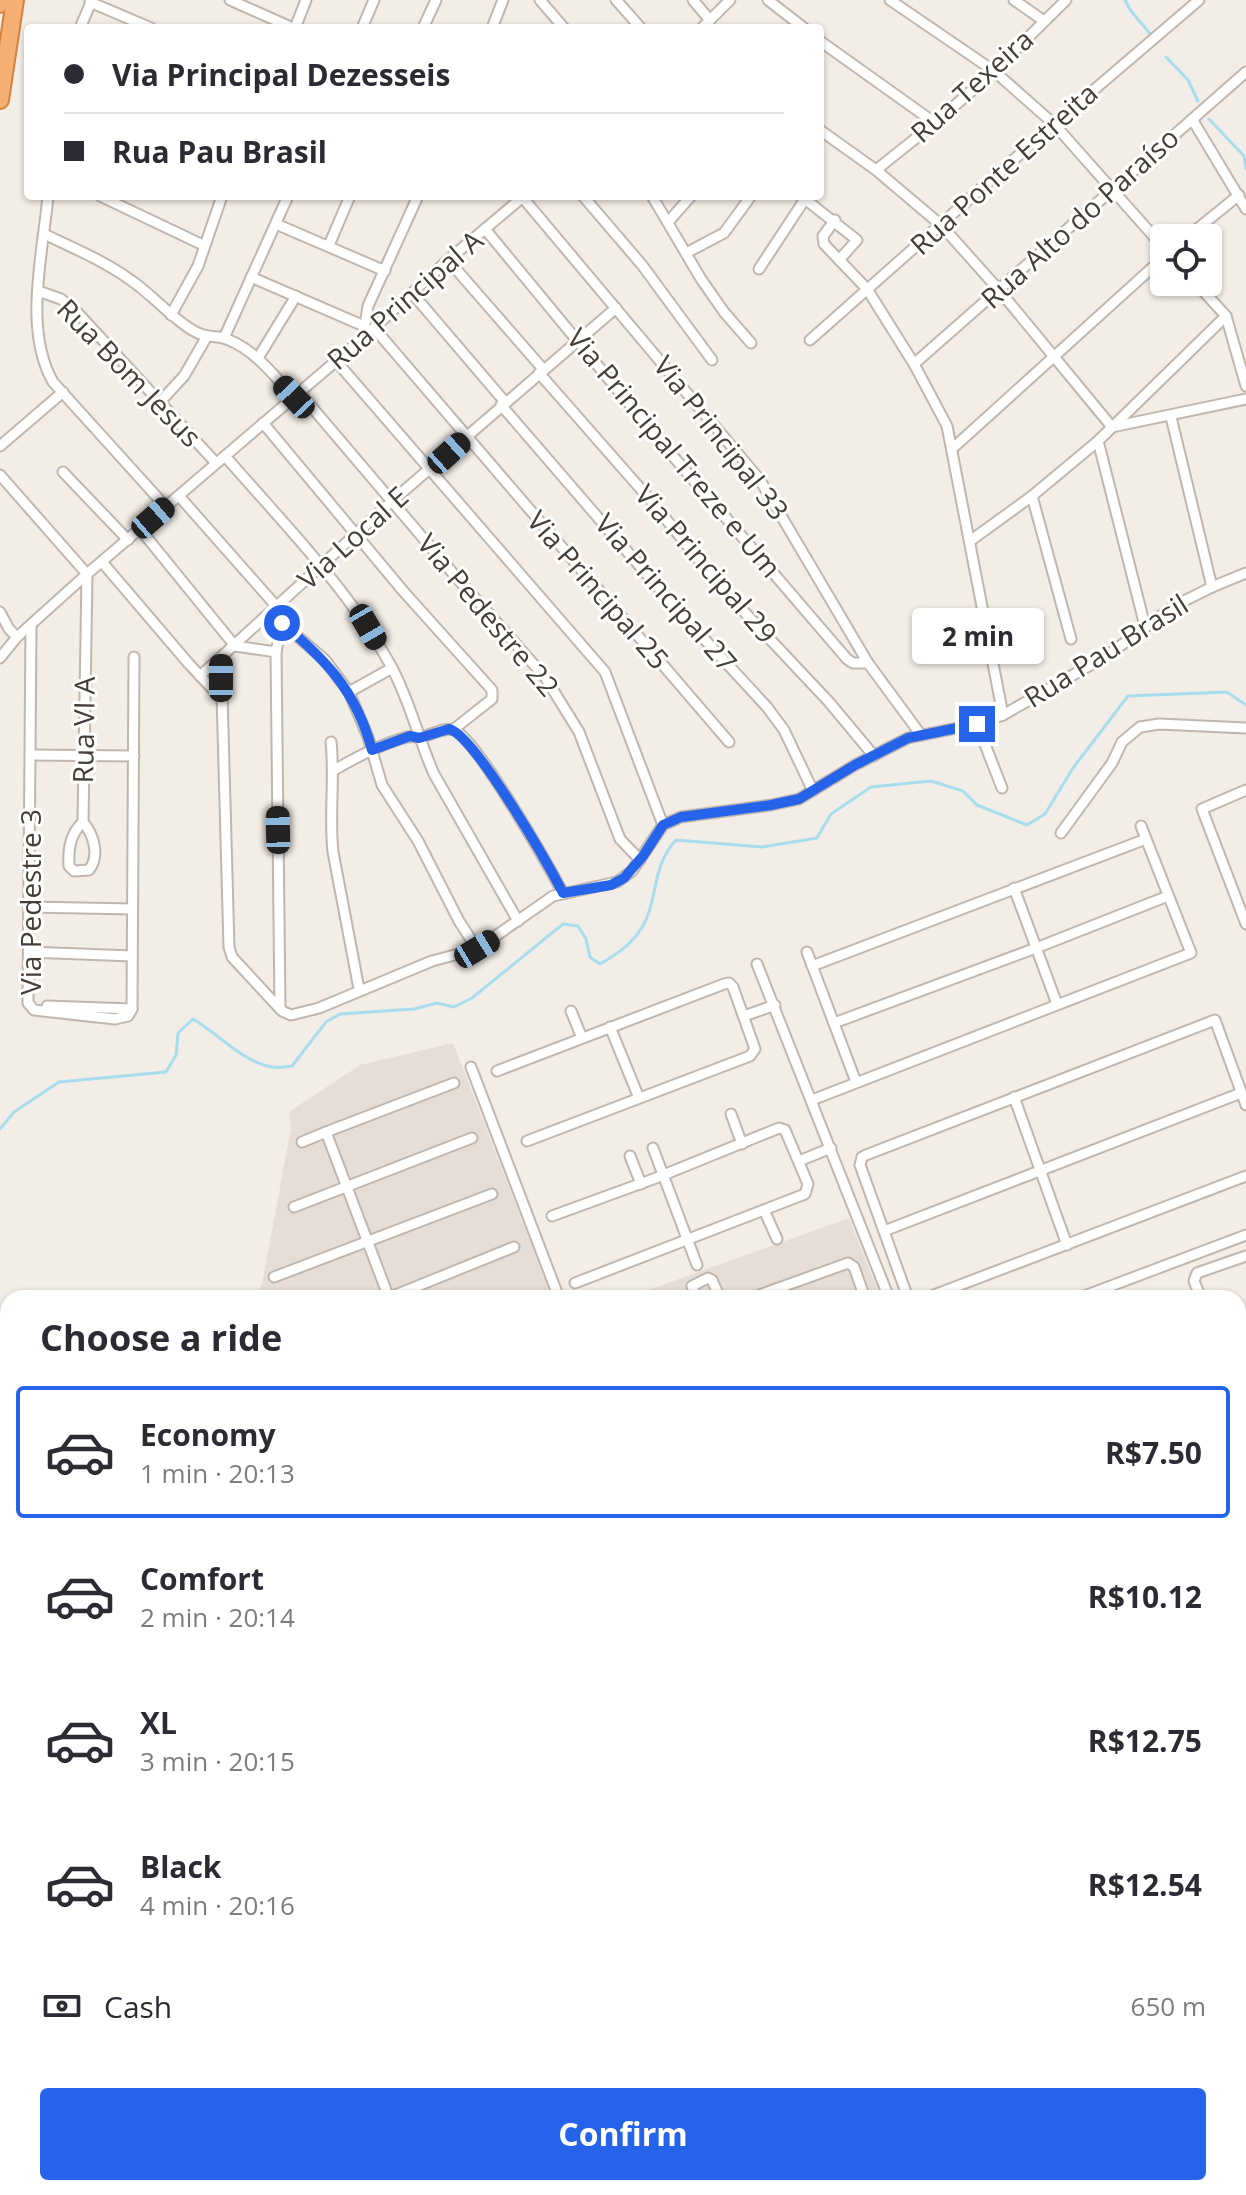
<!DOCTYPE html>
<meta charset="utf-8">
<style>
body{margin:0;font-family:"Open Sans",sans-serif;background:#f2f2f3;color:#2b2b33;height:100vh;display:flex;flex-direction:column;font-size:30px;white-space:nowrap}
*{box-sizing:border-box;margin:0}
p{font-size:26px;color:#7c7c81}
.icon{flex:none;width:44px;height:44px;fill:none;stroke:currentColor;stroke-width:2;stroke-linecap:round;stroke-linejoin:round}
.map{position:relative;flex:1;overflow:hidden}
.drawer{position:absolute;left:0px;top:1290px;width:1246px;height:906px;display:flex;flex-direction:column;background:#fff;border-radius:24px 24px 0 0;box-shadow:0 2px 6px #0004}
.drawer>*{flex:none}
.banner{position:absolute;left:24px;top:24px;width:800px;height:176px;border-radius:8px;box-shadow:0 2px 6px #0004;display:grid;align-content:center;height:176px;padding:0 40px;background:#fff}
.buttons{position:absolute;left:1150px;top:224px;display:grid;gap:16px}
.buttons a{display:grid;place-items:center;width:72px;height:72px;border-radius:8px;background:#fff;box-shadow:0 2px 6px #0004;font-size:40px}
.end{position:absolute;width:36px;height:36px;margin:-18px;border:10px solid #2563eb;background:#fff;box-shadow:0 0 0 4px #fff}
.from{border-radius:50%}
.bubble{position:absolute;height:56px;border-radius:8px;background:#fff;box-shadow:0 2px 6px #0004;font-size:26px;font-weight:700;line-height:56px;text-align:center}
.car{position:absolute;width:24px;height:48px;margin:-24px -12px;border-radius:10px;box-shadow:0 0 6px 2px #0007;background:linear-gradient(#222 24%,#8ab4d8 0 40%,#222 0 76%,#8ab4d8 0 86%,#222 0)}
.banner b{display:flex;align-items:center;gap:28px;height:76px;font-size:30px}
.banner b+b{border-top:2px solid #e1e1e2}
.banner i{width:20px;height:20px;background:#2b2b33}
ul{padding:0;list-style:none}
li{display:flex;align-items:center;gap:24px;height:132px;margin:0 16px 12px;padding:0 24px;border:4px solid transparent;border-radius:8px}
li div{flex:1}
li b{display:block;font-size:30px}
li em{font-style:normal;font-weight:700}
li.active{border-color:#2563eb}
li>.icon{width:72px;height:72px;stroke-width:1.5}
h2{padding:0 40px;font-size:36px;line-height:96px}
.pay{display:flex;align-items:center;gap:20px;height:88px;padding:0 40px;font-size:30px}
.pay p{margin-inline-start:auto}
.button{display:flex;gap:16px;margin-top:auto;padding:16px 40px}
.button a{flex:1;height:92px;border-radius:8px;background:#2563eb;color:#fff;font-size:32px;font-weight:700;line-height:92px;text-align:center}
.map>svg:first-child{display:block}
.residential{fill:#e6ded6}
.water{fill:#a7ddec}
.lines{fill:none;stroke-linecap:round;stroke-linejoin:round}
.stream{stroke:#a7ddec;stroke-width:3}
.street-casing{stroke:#c1b6ad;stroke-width:13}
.highway-casing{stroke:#d48140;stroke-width:20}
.street{stroke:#fff;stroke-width:9}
.highway{stroke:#f5af70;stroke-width:16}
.route{stroke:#2563eb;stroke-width:10}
.labels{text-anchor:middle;stroke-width:6;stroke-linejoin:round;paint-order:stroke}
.street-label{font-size:28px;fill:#453d37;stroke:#fff}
</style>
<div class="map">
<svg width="1246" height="2195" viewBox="0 0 1246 2195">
<rect width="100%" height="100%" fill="#f3ede7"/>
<g class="residential">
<polygon points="453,1043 552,1298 256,1298 262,1284 291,1128 289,1112 360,1065"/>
<polygon points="849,1218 881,1298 626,1298"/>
</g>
<polygon class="water" points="8,1587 8,1799 0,1787 0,1589"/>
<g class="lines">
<g class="stream">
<polyline points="1125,0 1131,11 1152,36"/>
<polyline points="1166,57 1188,80 1198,101"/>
<polyline points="1209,119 1244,156 1246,169"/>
<path d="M0,1129L14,1112L59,1082L166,1072L176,1055L178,1033L193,1019C217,1033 244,1063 272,1067C278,1068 286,1067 292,1066L326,1022L340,1014L414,1009L437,1003L454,1007L472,998L563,924L578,926L586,939L590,957L600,964C619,953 635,942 645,922C658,896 652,866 676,840L762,847L817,838L831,814L871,787L931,781L963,791L977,805L1027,825L1045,814L1073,768L1128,696L1227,692L1246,705"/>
<polyline points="0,1501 8,1548 0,1552"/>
<polyline points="0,1818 8,1825"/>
</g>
<g class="street-casing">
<g id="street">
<polyline points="230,0 293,28"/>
<polyline points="540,0 564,28"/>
<polyline points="616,0 641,28"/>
<polyline points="693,0 709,19"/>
<polyline points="768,0 804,28"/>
<polyline points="890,0 994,71 1054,124 1164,248"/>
<polyline points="1014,0 1044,21"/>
<polyline points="90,2 151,28"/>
<polyline points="80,28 92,0"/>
<polyline points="295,28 306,0"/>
<polyline points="362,28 374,0"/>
<polyline points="423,28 436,0"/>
<polyline points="492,28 503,0"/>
<polyline points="702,28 730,0"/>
<polyline points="820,41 935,123"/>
<polyline points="1192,119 1246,209"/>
<polyline points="820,130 876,170 941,225 999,290 1112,427"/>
<polyline points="876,170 935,123 994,71 1066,0"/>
<path d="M48,196C43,253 23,330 53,382L166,507"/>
<polyline points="100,196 203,245"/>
<polyline points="583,196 642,265 712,360"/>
<polyline points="652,196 701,279 724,312 751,343"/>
<polyline points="801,196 857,240 839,260"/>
<polyline points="523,198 760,480 868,663 921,735"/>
<polyline points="835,220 823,236 824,244 867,289 914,364 947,426 1003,715"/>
<polyline points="669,221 691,196"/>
<polyline points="276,224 385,271"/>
<polyline points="485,229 660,441 847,659 853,663 868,663"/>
<path d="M44,234C73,248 105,261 132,281C152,295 168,314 189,328C209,341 213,333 229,340C256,351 274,376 294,397"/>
<polyline points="1186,238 1239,195"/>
<polyline points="329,245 350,196"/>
<polyline points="688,252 724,233 751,196"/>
<polyline points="448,260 543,369"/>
<polyline points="759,269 805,199"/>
<polyline points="251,277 364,326"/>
<polyline points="1195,282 1226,316 1246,386"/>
<polyline points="38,291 61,299 75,310 216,463"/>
<polyline points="412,293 505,402"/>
<polyline points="171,315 198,266 222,196"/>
<polyline points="374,328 729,742"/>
<polyline points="224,338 288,196"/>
<polyline points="363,338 368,306 418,196"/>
<polyline points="810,340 1054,124 1199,0"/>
<polyline points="258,358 296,296"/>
<polyline points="336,361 605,672 663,825"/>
<polyline points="914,364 1246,72"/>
<polyline points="539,373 653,503 720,586 829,702 874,756"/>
<polyline points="299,392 457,578 545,677 579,732 620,839 640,860"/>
<polyline points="159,403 184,376 206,338"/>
<polyline points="501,405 682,615 767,707 784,730 813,791"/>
<polyline points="1171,417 1212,587"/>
<polyline points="263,423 404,592 492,690 492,699 454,729"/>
<polyline points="1112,427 1246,399"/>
<polyline points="1098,441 1145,626"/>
<polyline points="0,446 63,392"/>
<polyline points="953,448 1164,257"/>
<path d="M225,456C283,523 348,588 391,666C410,701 418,738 434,774L518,921"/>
<polyline points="63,472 128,540"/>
<path d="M0,475L87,574L83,822C70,834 68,849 69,866L74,871L89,870C100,856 94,835 83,822"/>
<polyline points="179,496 277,607 282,623 276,652 280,1008"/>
<polyline points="1032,496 1071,639"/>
<polyline points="140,529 235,646 276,652"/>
<polyline points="970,541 1032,496 1098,441 1226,316"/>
<polyline points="102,562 189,664 221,698"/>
<polyline points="0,612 9,629 17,637"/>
<polyline points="282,623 325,660 349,692 368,737 382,785 418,841 459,921 477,949"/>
<polyline points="31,625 28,1003 34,1010 115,1019 128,1016 132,1009 134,657"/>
<polyline points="0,658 17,637 87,574 363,338 448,260 524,196"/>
<polyline points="221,658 229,947 232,957 282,1011 291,1015 319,1008 432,961 477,949 553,896 617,882 632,871 663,825 681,817 771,805 799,799 855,765 908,738 977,724 1003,715 1108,655 1174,606 1212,587 1246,573"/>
<polyline points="200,676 391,502 616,308"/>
<polyline points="349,692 392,668"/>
<polyline points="977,724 1002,788"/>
<path d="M331,742C335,779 329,815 333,852L359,989"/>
<polyline points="32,755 134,756"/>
<path d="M334,770C357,757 381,744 407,737C414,736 418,738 425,736C433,734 446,727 454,730C475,736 549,867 563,893"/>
<polyline points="1246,790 1202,809 1246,924"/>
<polyline points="1061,833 1112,763 1122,742 1140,727 1159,724 1246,728"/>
<polyline points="1014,888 1057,1004"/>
<polyline points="30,907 132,909"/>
<polyline points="29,952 132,956"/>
<polyline points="807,952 856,1082"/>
<polyline points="757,964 889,1298"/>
<polyline points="812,966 1146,839"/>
<polyline points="47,1006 132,1009"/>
<polyline points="571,1011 582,1038"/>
<polyline points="744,1016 775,1005"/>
<polyline points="834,1023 1036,948 1168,896"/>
<polyline points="610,1027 639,1098"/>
<polyline points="471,1067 559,1298"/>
<polyline points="497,1071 724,984 729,983 733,987 755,1049 750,1056 527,1141"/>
<polyline points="1014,1097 1067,1245"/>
<polyline points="812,1100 1191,953 1141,826"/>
<polyline points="731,1114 742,1144"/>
<polyline points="302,1142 326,1132"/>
<polyline points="653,1148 697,1265"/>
<polyline points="630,1156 641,1184"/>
<polyline points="799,1161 831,1148"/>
<polyline points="294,1207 472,1138"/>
<polyline points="764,1210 777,1239"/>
<polyline points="552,1216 656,1178 779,1128 785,1130 808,1184 805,1194 575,1283"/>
<polyline points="884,1231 1241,1093"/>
<polyline points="274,1277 492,1194"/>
<polyline points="388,1298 514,1247"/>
<polyline points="389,1298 326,1132 454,1083"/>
<polyline points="696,1298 692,1286 708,1278 712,1280 720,1298"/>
<polyline points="751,1298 848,1263 854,1267 865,1298"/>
<polyline points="908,1298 860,1165 862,1157 866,1155 1215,1020 1246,1105"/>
<polyline points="926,1298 1246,1176"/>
<polyline points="1079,1298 1246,1235"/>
<polyline points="1201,1298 1194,1281 1197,1273 1246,1256"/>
<polyline points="1238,1390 1246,1410"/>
<polyline points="1245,1476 1246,1476"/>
<polyline points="1238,1800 1246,1797"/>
<polyline points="1238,1893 1246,1906"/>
<polyline points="1238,2027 1246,2039"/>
<polyline points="1238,2165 1246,2177"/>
<polyline points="996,2188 1001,2195"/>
<polyline points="1073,2188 1078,2195"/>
<polyline points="1170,2188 1175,2195"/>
<polyline points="282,2195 293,2188"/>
<polyline points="347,2195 358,2188"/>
<polyline points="471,2195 482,2188"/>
<polyline points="568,2195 579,2188"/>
<polyline points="917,2195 928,2188"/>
</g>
</g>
<g class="highway-casing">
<g id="highway">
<polyline points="0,4 0,0"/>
<polyline points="0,100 15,0"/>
<polyline points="1238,1619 1246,1616"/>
<polyline points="1238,1635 1246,1632"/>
<polyline points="0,1882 8,1885"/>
<polyline points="0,1948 8,1940"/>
<polyline points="0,2020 5,2035"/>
<polyline points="0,2048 8,2059"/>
<polyline points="0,2102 8,2098"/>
<polyline points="100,2188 105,2195"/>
<polyline points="117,2188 122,2195"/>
<polyline points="137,2188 160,2191 170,2188"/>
<polyline points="64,2195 65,2188"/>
<polyline points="220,2195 225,2188"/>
</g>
</g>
<use href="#street" class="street"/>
<use href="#highway" class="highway"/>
</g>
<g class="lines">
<path class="route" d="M282,623C327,661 356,691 372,750L410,736L419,738L449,729C474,734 548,864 563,893L611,885L624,878L643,856L663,825L681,817L771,805L799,799L855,765L908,738L977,724"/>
</g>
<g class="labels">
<g class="street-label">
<text transform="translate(972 86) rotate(-42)" y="10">Rua Texeira</text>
<text transform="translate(1004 169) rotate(-42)" y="10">Rua Ponte Estreita</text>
<text transform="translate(1080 218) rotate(-42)" y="10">Rua Alto do Paraíso</text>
<text transform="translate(405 300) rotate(-41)" y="10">Rua Principal A</text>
<text transform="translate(129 373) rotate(46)" y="10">Rua Bom Jesus</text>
<text transform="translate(721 438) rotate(52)" y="10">Via Principal 33</text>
<text transform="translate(674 453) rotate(50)" y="10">Via Principal Treze e Um</text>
<text transform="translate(353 538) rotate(-42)" y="10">Via Local E</text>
<text transform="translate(706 564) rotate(49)" y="10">Via Principal 29</text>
<text transform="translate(598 590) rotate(49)" y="10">Via Principal 25</text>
<text transform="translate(666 593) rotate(49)" y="10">Via Principal 27</text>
<text transform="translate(488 615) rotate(50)" y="10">Via Pedestre 22</text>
<text transform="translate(1106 651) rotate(-32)" y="10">Rua Pau Brasil</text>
<text transform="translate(84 730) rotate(-89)" y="10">Rua VI A</text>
<text transform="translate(31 902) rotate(-90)" y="10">Via Pedestre 3</text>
</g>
</g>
</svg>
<div class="buttons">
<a><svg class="icon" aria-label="locate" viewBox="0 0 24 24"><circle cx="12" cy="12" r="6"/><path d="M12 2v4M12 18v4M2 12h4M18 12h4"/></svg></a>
</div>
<i class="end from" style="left:282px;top:623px"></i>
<i class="end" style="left:977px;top:724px"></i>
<div class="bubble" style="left:912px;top:608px;width:132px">2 min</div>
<i class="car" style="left:294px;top:397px;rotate:317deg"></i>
<i class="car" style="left:449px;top:453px;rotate:48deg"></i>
<i class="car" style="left:153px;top:518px;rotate:49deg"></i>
<i class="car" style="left:368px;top:627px;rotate:150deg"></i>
<i class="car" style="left:221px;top:678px;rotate:0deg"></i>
<i class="car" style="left:278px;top:830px;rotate:359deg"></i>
<i class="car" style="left:477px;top:949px;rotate:59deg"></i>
<div class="banner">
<b><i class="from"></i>Via Principal Dezesseis</b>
<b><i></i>Rua Pau Brasil</b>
</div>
<section class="drawer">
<h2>Choose a ride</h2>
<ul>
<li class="active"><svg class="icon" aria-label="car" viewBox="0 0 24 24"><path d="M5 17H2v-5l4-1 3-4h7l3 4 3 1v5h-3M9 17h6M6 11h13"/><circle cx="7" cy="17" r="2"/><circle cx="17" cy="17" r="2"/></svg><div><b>Economy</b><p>1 min · 20:13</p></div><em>R$7.50</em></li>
<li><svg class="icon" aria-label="car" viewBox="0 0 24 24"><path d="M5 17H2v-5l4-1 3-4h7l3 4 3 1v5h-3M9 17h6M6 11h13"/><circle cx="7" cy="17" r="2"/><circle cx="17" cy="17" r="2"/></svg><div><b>Comfort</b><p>2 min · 20:14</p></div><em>R$10.12</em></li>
<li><svg class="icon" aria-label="car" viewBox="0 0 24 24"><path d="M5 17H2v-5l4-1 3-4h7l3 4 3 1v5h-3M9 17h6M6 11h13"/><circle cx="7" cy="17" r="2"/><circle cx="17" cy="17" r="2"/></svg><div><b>XL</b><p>3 min · 20:15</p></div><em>R$12.75</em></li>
<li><svg class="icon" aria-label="car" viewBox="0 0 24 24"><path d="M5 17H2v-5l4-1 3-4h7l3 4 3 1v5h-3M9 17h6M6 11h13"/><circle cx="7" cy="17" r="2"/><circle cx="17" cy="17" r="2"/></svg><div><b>Black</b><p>4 min · 20:16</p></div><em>R$12.54</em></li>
</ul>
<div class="pay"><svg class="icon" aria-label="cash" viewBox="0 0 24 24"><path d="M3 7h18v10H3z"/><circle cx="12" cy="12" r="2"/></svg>Cash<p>650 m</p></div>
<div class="button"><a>Confirm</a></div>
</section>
</div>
